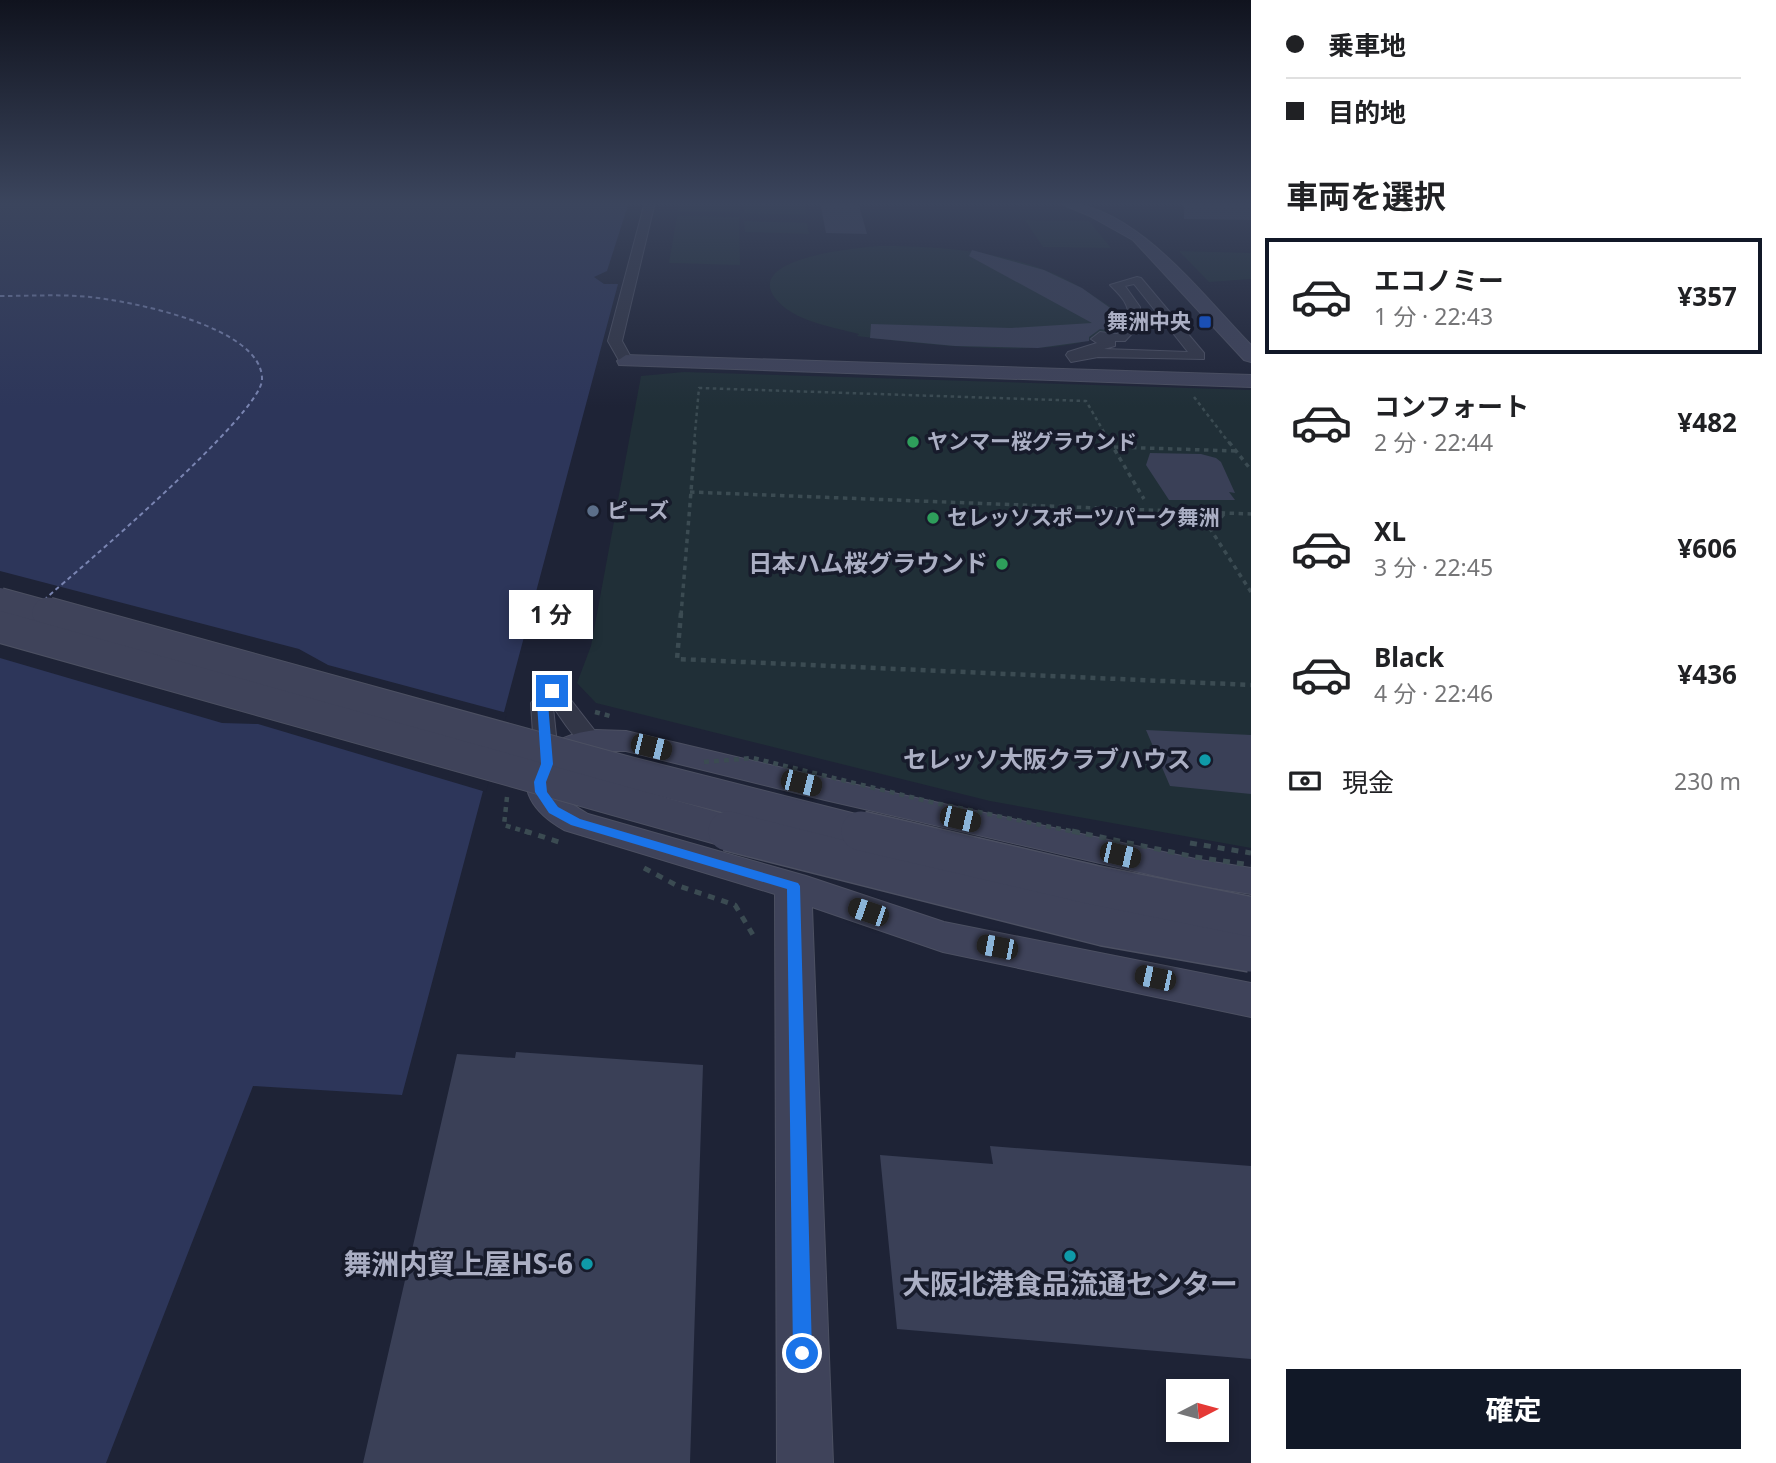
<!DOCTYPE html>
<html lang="ja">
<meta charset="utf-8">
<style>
body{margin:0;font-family:"Noto Sans","Noto Sans JP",sans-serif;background:#f2f2f2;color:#202124;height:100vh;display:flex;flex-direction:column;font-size:26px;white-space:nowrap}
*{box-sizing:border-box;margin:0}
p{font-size:23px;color:#757577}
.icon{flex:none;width:38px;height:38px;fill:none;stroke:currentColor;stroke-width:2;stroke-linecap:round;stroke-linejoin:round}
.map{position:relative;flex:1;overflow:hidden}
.panel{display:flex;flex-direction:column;background:#fff;width:525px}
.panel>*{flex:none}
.guide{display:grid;align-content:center;height:154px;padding:0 35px;background:#fff}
.needle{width:46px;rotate:84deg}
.tools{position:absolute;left:1166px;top:1379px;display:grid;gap:14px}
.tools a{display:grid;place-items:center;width:63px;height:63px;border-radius:0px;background:#fff;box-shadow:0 4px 10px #0003;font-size:35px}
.end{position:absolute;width:32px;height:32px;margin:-16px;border:9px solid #1a73e8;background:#fff;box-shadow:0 0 0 4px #fff}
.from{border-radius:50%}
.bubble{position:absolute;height:49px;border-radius:0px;background:#fff;box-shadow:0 4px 10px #0003;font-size:23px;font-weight:700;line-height:49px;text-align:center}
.car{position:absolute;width:21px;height:42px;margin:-21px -10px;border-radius:9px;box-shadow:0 0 5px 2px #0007;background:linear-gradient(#222 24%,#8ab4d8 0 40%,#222 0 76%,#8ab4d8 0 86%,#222 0)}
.guide b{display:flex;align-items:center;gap:24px;height:66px;font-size:26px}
.guide b+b{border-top:2px solid #e0e0e0}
.guide i{width:18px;height:18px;background:#202124}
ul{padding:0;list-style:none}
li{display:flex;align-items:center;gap:21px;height:116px;margin:0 14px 10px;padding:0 21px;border:4px solid transparent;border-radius:0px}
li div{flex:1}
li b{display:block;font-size:26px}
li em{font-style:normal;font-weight:700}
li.on{border-color:#111827}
li>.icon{width:63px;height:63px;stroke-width:1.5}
h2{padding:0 35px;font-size:32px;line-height:84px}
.pay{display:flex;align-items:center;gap:18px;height:77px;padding:0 35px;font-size:26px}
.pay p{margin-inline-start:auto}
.button{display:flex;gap:14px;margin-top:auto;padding:14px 35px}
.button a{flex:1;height:80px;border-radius:0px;background:#111827;color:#fff;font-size:28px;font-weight:700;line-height:80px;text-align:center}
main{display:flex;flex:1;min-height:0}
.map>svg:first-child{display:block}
.green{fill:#202f37}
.water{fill:#2d365a}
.pier{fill:#1e2336}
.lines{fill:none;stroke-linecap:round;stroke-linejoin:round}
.ferry{stroke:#7a85b2;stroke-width:2;stroke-dasharray:4.5 3.5;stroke-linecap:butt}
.building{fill:#3a4057}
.street-casing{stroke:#4c5062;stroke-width:2}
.secondary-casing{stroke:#4c5062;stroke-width:2}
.path-far3{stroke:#3b4b52;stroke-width:2.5;stroke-dasharray:3.5 3.5;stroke-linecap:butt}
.path-far2{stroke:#3b4b52;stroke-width:3.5;stroke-dasharray:4.5 4.5;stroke-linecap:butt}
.path-far1{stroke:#3b4b52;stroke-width:4.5;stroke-dasharray:5 5;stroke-linecap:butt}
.path{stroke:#3b4b52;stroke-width:5;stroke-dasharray:7 7;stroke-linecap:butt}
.street{fill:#323647;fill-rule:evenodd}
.secondary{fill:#3f435a;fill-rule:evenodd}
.secondary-bridge-far2-casing{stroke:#4c5062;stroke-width:26;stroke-linecap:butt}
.secondary-bridge-far1-casing{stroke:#4c5062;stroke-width:33;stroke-linecap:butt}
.secondary-bridge-casing{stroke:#4c5062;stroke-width:42;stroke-linecap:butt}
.path-bridge-far1{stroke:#3b4b52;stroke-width:4.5;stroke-dasharray:5 5;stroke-linecap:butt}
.path-bridge{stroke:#3b4b52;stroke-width:5;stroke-dasharray:7 7;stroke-linecap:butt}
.secondary-bridge-far2{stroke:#3f435a;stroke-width:24}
.secondary-bridge-far1{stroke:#3f435a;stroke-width:31}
.secondary-bridge{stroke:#3f435a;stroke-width:39}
.route{fill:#1a73e8}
.transit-dot{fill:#1a4fb4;stroke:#171b2b;stroke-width:2.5}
.leisure-dot{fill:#2e9e5b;stroke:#171b2b;stroke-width:2.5}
.service-dot{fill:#5c6f8a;stroke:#171b2b;stroke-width:2.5}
.culture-dot{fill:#0f9aa8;stroke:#171b2b;stroke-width:2.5}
.labels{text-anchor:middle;stroke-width:7;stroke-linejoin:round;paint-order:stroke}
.far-poi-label{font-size:21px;font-weight:bold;fill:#abafc4;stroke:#171b2b;text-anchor:start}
.poi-label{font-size:24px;font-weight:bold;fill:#abafc4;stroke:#171b2b;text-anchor:end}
.near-poi-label{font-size:28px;font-weight:bold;fill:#abafc4;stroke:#171b2b;text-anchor:end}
</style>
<main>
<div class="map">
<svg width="1251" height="1463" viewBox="0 0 1251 1463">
<rect width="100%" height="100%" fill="#1e2336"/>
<g class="green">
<polygon points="679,202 740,202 739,213 677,212"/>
<polygon points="744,202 804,202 806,215 744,213"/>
<polygon points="677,216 739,217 740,265 669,263"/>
<polygon points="1025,220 1089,221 1111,248 1043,247"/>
<polygon points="744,221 807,223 809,234 745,232"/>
<path d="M881,246C951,246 1031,253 1091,294C1100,301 1110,304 1116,314L1115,325C1083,366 907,342 857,336L859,334C833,327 792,321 775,298C744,257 862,247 881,246Z"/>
<polygon points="1179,251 1251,253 1251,279 1209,282"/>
<polygon points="684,372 1251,390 1251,848 990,801 596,703 577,683 591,646 641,376"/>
</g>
<polygon class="water" points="0,202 629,202 607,271 594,277 604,284 618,284 402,1095 253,1086 106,1463 0,1463"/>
<polygon class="pier" points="0,571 299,649 328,665 507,713 486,792 258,724 222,723 0,658"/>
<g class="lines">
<path class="ferry" d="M0,296C30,296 61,294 90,297C130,301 264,327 262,380C260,415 80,569 46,598"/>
</g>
<g class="building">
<polygon points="820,202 858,202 867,234 826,233"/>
<polygon points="1184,202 1251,202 1251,220 1184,219"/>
<polygon points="972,250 1044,270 1082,288 1113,310 1116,317 1111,318 1107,327 1114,331 1100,329 1089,337 1089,341 1038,348 955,346 870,338 871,324 1011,328 1092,323 969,256"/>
<polygon points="1150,453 1201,454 1216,458 1221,462 1235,493 1229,492 1235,500 1169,500 1146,465"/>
<polygon points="1146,730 1251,735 1251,794 1170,786"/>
<polygon points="516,1052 703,1065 690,1463 363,1463 457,1054 515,1058"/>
<polygon points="990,1146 1251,1166 1251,1359 897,1329 880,1155 993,1164"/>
</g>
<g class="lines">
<g class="street-casing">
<g id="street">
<polygon points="645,202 655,202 622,341 633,361 626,365 621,364 608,341"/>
<path d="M1137,277L1141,278L1204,353V359L1098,357L1071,362L1066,355L1068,352L1097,343L1091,339L1100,332L1117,334L1121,331L1109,326L1113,319L1129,320C1129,303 1121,296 1110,285ZM1134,284L1188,352L1104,349L1115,346V341H1125L1141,324L1140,307L1125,286Z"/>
<path d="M552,684L560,686L602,740L599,745C578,751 565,722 553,707L559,764L555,769L547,772L539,769L535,764L531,703L544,686Z"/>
</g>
</g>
<g class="secondary-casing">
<g id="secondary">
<path d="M1057,202C1133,201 1202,295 1251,345V362L1244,360L1133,240L1090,216Z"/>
<polygon points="626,355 1251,375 1251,387 619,365 617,361"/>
<path d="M596,730L626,731L825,778L1200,860L1251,868V894L1200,886L825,800L626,751H588L562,768C551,792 569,803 588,814L806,876L944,922L1251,983V1017L943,952L812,907L833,1463H777L775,894L564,830C495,791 530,737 596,730Z"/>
</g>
</g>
<g class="path-far3">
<polyline points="1194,397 1230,444"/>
<polyline points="694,444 699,388 1086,401 1111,444"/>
</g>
<g class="path-far2">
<polyline points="1110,442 1144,499"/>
<polyline points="1229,442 1251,470"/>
<polyline points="1114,447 1236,451"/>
<polyline points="690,492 1251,514"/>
<polyline points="1224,514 1211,530 1251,592"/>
<polyline points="681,615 695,442"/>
</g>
<g class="path-far1">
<polyline points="681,613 677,659 1251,685"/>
<polyline points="595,712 614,717"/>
<polyline points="507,797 504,825 530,833"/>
</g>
<g class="path">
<polyline points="525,831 559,842"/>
<polyline points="1190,843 1251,853"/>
<polyline points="644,868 676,885 735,905 753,935"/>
</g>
<use href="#street" class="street"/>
<use href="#secondary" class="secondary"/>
<g class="secondary-bridge-far2-casing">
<polyline id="secondary-bridge-far2" points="0,600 55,615"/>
</g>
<g class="secondary-bridge-far1-casing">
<g id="secondary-bridge-far1">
<polyline points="48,613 623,771 868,833"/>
<polyline points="0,627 734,833"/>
</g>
</g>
<g class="secondary-bridge-casing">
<g id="secondary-bridge">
<polyline points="728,831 1104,926 1251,952"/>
<polyline points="861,831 1093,885 1251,917"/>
</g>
</g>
<polyline class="path-bridge-far1" points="704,762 753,758 935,803 1080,833"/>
<polyline class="path-bridge" points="1072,831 1195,857 1251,865"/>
<use href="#secondary-bridge-far2" class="secondary-bridge-far2"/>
<use href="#secondary-bridge-far1" class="secondary-bridge-far1"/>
<use href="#secondary-bridge" class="secondary-bridge"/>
</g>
<linearGradient id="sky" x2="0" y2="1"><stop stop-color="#10131e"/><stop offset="0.5" stop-color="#3b455d"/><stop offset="1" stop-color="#3b455d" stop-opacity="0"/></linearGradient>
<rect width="1251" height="407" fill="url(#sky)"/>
<polygon class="route" points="548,689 558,691 548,703 553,764 546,782 547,792 558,807 580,819 798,883 800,886 812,1353 809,1360 802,1363 796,1360 793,1353 787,889 571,825 549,813 535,792 534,782 541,764 537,703"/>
<rect class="transit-dot" x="1198" y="315" width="14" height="14" rx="3.5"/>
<g class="leisure-dot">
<circle cx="913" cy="442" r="7"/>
<circle cx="933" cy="518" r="7"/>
<circle cx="1002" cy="564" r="7"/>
</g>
<circle class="service-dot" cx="593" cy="511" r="7"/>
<g class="culture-dot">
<circle cx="1205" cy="760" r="7"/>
<circle cx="1070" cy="1256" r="7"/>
<circle cx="587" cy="1264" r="7"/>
</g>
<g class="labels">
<g class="far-poi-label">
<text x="1191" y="329" text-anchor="end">舞洲中央</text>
<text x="927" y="449">ヤンマー桜グラウンド</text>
<text x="607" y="518">ピーズ</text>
<text x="947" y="525">セレッソスポーツパーク舞洲</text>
</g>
<g class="poi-label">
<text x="988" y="572">日本ハム桜グラウンド</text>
<text x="1191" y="768">セレッソ大阪クラブハウス</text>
</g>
<g class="near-poi-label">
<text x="573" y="1274">舞洲内貿上屋HS-6</text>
<text x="1070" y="1294" text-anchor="middle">大阪北港食品流通センター</text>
</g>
</g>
</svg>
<div class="tools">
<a><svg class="needle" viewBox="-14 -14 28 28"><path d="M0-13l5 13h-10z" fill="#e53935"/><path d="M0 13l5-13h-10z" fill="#757577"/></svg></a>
</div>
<i class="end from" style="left:802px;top:1353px"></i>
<i class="end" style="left:552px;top:691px"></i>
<div class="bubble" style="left:509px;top:590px;width:84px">1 分</div>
<i class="car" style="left:651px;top:747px;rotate:104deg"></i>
<i class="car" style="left:801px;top:783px;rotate:104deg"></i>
<i class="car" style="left:960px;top:819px;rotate:103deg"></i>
<i class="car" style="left:1120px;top:855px;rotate:103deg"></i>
<i class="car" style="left:868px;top:912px;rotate:289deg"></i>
<i class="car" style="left:997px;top:947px;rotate:281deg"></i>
<i class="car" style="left:1155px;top:978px;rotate:282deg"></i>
</div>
<section class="panel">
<div class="guide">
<b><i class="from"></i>乗車地</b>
<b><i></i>目的地</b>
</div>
<h2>車両を選択</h2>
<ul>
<li class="on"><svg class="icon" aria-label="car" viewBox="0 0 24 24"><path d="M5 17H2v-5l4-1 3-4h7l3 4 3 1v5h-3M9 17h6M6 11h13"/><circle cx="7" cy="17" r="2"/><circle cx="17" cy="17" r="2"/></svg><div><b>エコノミー</b><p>1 分 · 22:43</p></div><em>¥357</em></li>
<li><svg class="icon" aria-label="car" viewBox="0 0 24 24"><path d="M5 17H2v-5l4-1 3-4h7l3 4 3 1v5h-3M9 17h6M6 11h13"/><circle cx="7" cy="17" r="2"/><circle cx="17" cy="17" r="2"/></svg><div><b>コンフォート</b><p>2 分 · 22:44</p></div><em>¥482</em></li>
<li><svg class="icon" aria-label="car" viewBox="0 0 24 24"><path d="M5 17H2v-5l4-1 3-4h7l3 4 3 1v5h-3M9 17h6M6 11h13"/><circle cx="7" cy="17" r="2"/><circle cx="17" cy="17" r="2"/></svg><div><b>XL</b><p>3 分 · 22:45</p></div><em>¥606</em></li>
<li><svg class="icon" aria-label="car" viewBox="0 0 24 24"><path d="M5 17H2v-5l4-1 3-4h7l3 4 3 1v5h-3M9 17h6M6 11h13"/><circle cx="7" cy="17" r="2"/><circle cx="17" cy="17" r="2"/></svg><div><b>Black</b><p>4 分 · 22:46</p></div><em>¥436</em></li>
</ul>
<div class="pay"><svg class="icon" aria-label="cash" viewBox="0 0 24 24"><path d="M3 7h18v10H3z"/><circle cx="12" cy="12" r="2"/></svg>現金<p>230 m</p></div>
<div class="button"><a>確定</a></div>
</section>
</main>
